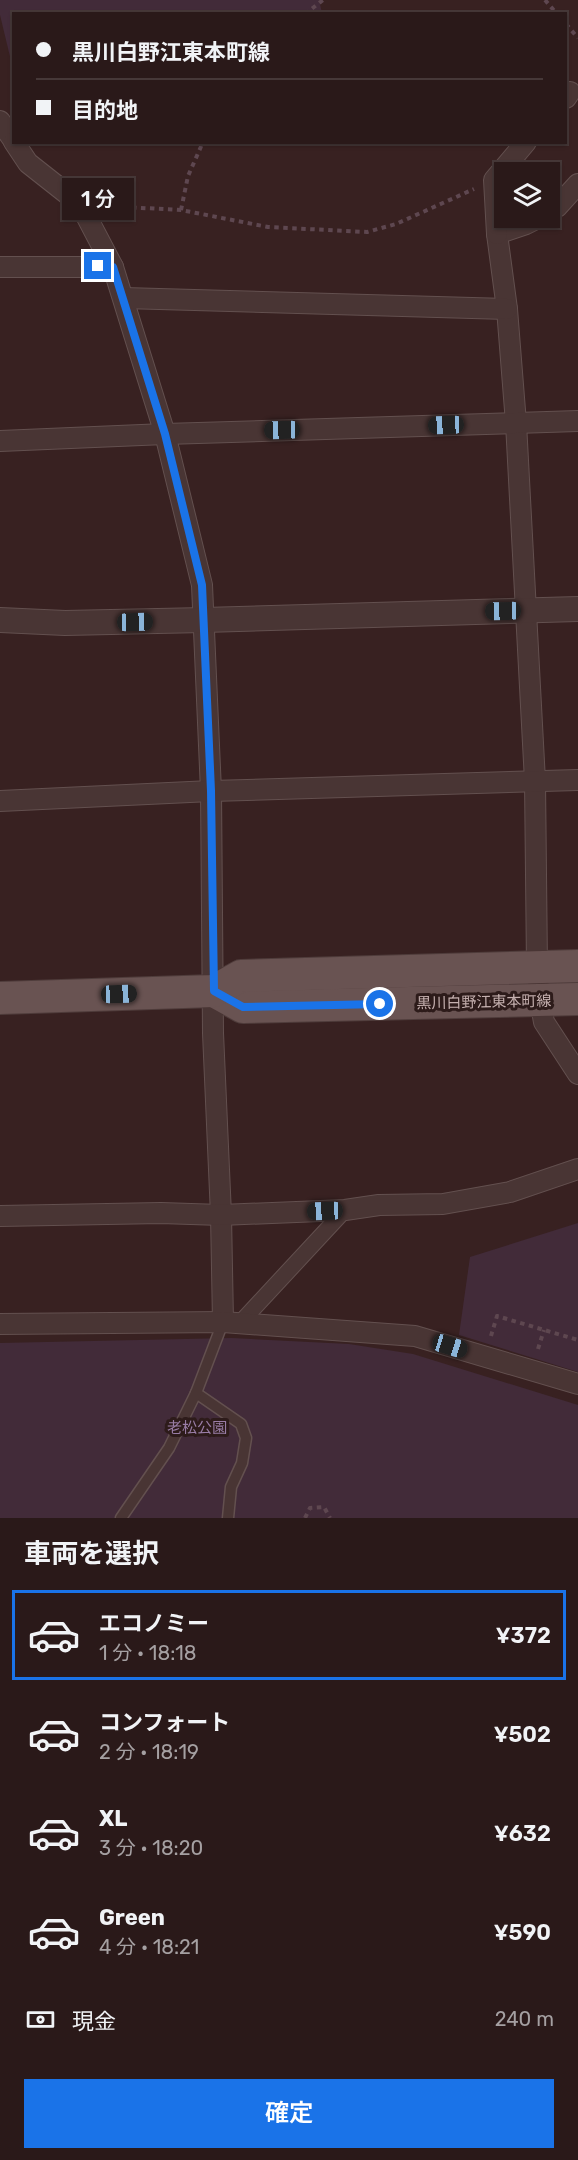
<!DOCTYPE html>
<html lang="ja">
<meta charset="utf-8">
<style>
body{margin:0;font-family:Rubik,"Noto Sans JP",sans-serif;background:#362626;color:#f1f3f6;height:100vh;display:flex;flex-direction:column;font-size:22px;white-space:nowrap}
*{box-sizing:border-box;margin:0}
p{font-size:20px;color:#a5a0a2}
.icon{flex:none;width:33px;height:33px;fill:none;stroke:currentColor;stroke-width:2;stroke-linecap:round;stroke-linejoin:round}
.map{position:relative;height:1518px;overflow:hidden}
.sheet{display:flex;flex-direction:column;background:#2a1919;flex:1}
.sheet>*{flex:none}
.top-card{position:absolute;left:12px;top:12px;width:555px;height:132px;border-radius:0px;box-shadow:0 2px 4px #0004,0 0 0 2px #463838;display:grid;align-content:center;height:132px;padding:0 24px;background:#2a1919}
.fabs{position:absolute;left:494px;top:162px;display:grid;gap:12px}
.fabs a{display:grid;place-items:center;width:66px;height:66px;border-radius:0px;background:#2a1919;box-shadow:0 2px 4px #0004,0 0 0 2px #463838;font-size:30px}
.end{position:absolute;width:27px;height:27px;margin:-14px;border:8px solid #1a73e8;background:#fff;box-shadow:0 0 0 3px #fff}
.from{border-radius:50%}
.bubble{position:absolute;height:42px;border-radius:0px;background:#2a1919;box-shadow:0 2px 4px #0004,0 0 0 2px #463838;font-size:20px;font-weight:600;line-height:42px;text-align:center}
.car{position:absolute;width:18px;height:36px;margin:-18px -9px;border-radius:8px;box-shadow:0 0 4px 2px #0007;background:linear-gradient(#222 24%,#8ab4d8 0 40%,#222 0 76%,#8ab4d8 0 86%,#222 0)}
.top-card b{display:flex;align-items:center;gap:21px;height:57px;font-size:22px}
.top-card b+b{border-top:2px solid #463838}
.top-card i{width:15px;height:15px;background:#f1f3f6}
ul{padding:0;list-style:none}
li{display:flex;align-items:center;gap:18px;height:90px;margin:0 12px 9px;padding:0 12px;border:3px solid transparent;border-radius:0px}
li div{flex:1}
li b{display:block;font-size:22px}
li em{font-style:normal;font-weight:600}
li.current{border-color:#1a73e8}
li>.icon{width:54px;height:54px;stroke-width:1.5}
h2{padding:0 24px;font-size:27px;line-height:72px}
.pay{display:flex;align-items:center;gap:15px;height:66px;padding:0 24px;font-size:22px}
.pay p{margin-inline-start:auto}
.button{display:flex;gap:12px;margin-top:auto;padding:12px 24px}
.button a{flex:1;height:69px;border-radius:0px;background:#1a73e8;color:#fff;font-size:24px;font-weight:600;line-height:69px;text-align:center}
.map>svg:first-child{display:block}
.green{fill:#422b39}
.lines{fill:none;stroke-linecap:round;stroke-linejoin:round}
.service-casing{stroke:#63504f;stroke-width:13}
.pedestrian-casing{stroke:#63504f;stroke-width:17}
.minor-casing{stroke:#63504f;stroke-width:22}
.tertiary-casing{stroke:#63504f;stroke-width:26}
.primary-casing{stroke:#4f3c3b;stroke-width:34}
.path{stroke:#5e4750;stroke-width:4;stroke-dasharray:4.5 4.5;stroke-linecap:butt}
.service{stroke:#493534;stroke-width:10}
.pedestrian{stroke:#493534;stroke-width:15}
.minor{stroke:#493534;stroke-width:20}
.tertiary{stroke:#493534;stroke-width:24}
.primary{stroke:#695352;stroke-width:32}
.route{stroke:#1a73e8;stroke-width:8}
.labels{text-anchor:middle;stroke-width:6;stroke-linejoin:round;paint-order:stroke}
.street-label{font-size:15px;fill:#c5b0af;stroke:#2d1b1a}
.park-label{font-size:15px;fill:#997da6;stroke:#2d1b1a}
</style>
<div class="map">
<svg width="578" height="1518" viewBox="0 0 578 1518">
<rect width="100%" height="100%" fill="#382121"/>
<g class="green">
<polygon points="0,0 319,0 322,13 14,14 13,69 0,15"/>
<polygon points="578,1223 578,1372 459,1335 470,1257"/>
<polygon points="232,1338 349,1344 413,1354 578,1405 578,1518 0,1518 0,1343"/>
</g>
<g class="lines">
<g class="service-casing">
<g id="service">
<polyline points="196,1393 241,1424 246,1438 242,1463 231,1487 228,1518"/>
<polyline points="121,1518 169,1448 196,1393 223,1322"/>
</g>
</g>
<g class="pedestrian-casing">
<polyline id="pedestrian" points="240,1323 345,1210"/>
</g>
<g class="minor-casing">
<g id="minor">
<polyline points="566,98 570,92"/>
<polyline points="0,121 14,141"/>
<polyline points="14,142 28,163 80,204 113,267 165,434 202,585 211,791 213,1033 221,1215 223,1322"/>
<polyline points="549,211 557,207 578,184"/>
<polyline points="538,218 526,224 497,234 507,309 516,423 535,781 537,967 540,1000 544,1022 578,1074"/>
<polyline points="497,234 494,180 526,142"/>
<polyline points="0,267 113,267"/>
<polyline points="124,298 507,309"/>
<polyline points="0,441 165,434 578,421"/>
<polyline points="0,801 211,791 578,780"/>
<polyline points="0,1216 161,1213 221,1215 345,1210 379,1205 443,1204 510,1192 578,1169"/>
<polyline points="0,1324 223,1322 415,1336 578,1384"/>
</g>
</g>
<g class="tertiary-casing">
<polyline id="tertiary" points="0,620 65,623 204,620 578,609"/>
</g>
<g class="primary-casing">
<g id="primary">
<polyline points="214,991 243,1007 578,999"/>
<polyline points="0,998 214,991 241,976 578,966"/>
</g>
</g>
<g class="path">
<polyline points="545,0 557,14"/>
<polyline points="305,14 323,0"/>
<polyline points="566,24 578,38"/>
<polyline points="105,206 181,210 268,227 367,232 396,224 474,189"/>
<polyline points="181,210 188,176 203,142"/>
<polyline points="491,1336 497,1316 578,1340"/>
<polyline points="538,1349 544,1330"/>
<polyline points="305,1518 310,1508 324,1507 330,1518"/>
</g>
<use href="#service" class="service"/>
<use href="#pedestrian" class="pedestrian"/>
<use href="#minor" class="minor"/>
<use href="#tertiary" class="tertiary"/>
<use href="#primary" class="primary"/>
</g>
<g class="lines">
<polyline class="route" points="98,266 113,267 165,434 202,585 211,791 214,991 243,1007 380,1004"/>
</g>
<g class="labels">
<g class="street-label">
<text transform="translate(484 1002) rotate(-1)" y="5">黒川白野江東本町線</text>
</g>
<g class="park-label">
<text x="197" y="1433">老松公園</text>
</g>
</g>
</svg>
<div class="fabs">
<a><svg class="icon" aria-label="layers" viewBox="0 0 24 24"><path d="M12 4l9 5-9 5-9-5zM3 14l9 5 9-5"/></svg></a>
</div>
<i class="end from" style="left:380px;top:1004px"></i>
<i class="end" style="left:98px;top:266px"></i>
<div class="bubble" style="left:62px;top:178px;width:72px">1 分</div>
<i class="car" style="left:446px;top:425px;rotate:268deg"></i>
<i class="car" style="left:282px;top:430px;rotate:269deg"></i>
<i class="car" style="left:503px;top:611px;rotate:269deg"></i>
<i class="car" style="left:135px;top:622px;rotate:89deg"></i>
<i class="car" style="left:119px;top:994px;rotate:88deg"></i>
<i class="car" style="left:325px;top:1211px;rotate:268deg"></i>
<i class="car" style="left:450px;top:1346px;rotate:107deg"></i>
<div class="top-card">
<b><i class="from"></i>黒川白野江東本町線</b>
<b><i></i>目的地</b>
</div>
</div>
<section class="sheet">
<h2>車両を選択</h2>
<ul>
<li class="current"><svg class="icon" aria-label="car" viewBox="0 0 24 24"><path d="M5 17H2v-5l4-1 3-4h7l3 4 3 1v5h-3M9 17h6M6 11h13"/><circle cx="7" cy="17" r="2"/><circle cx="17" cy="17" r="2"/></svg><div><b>エコノミー</b><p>1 分 · 18:18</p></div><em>¥372</em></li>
<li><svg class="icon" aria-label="car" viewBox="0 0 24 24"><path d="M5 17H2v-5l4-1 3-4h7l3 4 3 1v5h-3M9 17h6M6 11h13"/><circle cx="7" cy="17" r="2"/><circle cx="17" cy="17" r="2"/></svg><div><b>コンフォート</b><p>2 分 · 18:19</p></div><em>¥502</em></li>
<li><svg class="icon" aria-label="car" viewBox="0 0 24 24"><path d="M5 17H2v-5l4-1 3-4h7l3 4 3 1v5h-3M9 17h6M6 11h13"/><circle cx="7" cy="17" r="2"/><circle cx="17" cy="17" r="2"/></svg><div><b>XL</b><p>3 分 · 18:20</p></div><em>¥632</em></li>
<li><svg class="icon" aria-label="car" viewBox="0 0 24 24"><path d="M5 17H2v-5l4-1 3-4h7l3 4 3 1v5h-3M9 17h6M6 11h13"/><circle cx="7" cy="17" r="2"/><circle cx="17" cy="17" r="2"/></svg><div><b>Green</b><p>4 分 · 18:21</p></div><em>¥590</em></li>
</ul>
<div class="pay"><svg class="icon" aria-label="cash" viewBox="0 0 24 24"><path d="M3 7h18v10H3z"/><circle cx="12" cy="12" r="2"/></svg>現金<p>240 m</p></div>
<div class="button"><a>確定</a></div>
</section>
